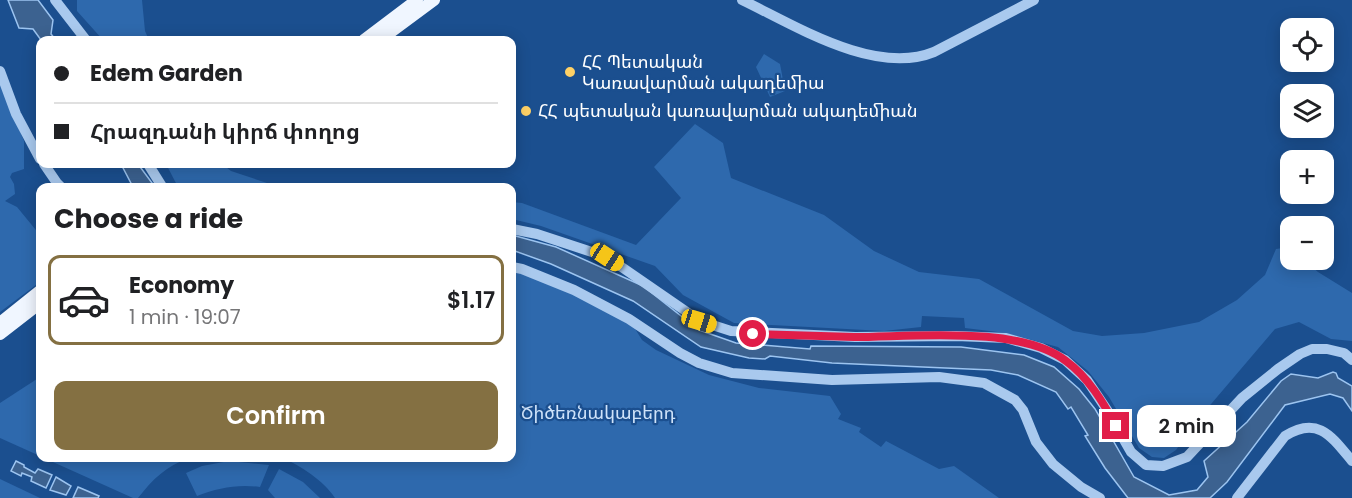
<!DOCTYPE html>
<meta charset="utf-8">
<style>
body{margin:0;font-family:Poppins,"Noto Sans Armenian",sans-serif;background:#f6f6f6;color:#202124;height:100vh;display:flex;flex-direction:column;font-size:22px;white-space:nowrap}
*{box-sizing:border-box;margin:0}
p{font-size:20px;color:#757577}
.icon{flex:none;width:33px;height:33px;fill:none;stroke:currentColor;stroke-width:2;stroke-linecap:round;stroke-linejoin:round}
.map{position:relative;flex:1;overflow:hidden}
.drawer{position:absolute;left:36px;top:183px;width:480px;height:279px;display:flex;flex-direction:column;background:#fff;border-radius:12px;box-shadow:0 3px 15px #0003}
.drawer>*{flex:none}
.guide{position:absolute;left:36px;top:36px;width:480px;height:132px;border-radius:12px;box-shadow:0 3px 15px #0003;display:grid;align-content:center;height:132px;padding:0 18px;background:#fff}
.fabs{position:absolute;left:1280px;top:18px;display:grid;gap:12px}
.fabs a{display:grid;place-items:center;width:54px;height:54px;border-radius:12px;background:#fff;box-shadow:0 3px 15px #0003;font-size:30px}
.end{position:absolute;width:27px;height:27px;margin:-14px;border:8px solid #e11d48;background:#fff;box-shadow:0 0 0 3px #fff}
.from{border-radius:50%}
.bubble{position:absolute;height:42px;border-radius:12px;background:#fff;box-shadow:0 3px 15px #0003;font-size:20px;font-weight:600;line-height:42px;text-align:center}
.car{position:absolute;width:18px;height:36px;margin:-18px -9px;border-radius:8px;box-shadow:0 0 4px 2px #0007;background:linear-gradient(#f5c518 24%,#345 0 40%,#f5c518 0 76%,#345 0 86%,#f5c518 0)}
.guide b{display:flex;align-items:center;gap:21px;height:57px;font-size:22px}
.guide b+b{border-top:2px solid #e0e0e0}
.guide i{width:15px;height:15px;background:#202124}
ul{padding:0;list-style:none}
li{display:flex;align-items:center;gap:18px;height:90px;margin:0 12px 9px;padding:0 6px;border:3px solid #e0e0e0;border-radius:12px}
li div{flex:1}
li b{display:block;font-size:22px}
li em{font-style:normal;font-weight:600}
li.selected{border-color:#847042}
li>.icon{width:54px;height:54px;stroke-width:1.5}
h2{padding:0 18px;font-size:27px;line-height:72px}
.cta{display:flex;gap:12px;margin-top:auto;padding:12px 18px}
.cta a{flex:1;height:69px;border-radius:12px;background:#847042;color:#fff;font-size:24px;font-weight:600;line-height:69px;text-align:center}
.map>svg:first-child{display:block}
.green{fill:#2e69ad}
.water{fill:#3c6290;stroke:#9cc4f0;stroke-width:1.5}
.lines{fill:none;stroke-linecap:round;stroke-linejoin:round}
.tertiary{stroke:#a9c9ee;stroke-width:10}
.primary{stroke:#f0f6ff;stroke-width:12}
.route{stroke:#e11d48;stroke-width:8}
.poi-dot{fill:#ffd166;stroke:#1b4f8f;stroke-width:2}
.labels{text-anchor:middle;stroke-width:4.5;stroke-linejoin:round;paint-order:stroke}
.poi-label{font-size:18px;fill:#fff;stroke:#1b4f8f;text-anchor:start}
.park-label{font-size:18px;fill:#cfe3fa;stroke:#1b4f8f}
</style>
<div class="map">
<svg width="1352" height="498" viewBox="0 0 1352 498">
<rect width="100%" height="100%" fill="#1b4f8f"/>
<g class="green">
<polygon points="77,0 142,0 145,31 149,40 103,40 77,11"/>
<polygon points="764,54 780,64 785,91 770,97 756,67"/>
<polygon points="0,83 24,141 24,169 12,173 10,177 14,184 15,194 5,201 17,207 40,235 40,282 0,312"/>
<polygon points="695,124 723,143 731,178 824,215 874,251 919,272 979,279 1073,331 1102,336 1144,333 1199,322 1237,300 1265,275 1276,249 1289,247 1290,260 1304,260 1318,272 1352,293 1352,341 1331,339 1299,322 1275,329 1200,417 1200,421 1192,428 1176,450 1164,458 1152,457 1139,448 1109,397 1088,371 1058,347 1006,333 965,328 964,318 922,316 921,327 884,331 734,323 683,295 655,266 541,226 512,219 512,202 522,203 636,245 681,198 654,167"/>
<polygon points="166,164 222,164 231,171 267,183 266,187 178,187"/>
<path d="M512,269L573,293L634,327L642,340L656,350L709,375L759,388L830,396L841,414L838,419L861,428L859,432L881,447L886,441L939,469L954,466L999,498H335C324,481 300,465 282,458H512Z"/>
<polygon points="40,377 40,456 0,438 0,403"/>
<path d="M44,458H189C166,466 153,479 138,498H133Z"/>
<path d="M229,461L269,465L260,487C237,484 218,488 197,496L186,473L202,466Z"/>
<polygon points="279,469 303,482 320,498 275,498 268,490"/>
<polygon points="0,479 40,498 0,498"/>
</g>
<g class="water">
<polygon points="8,0 38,0 53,20 51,34 56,40 41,40 33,29 19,28"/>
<polygon points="121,164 138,164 155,187 133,187"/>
<polygon points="512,235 556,247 643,286 699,330 736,343 810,349 811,346 961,347 1024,355 1054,367 1079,389 1095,409 1134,477 1169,495 1197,490 1208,477 1204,461 1247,422 1281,381 1291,374 1318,378 1333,372 1336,373 1338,378 1352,386 1352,411 1343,398 1330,394 1285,405 1227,482 1210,498 1128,498 1105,468 1085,436 1088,435 1071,407 1068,409 1056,392 1018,375 991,370 832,363 770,356 765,359 749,358 701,347 633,301 551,264 512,250"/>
<polygon points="16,461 24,465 24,467 35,473 38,469 52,475 46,488 31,481 32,477 22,473 21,476 11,471"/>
<polygon points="56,477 71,486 66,495 50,490"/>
<polygon points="78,487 99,496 98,498 73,498"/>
</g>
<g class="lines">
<g class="tertiary">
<polyline points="55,0 86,40"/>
<path d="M742,0C796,26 875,76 934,52L1034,0"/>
<polyline points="0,71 16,114 40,159"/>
<polyline points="44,164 57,183 62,188"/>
<polyline points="148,164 163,188"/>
<polyline points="512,229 537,234 607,257 700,321 731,331 855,337 956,336 1006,338 1041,348 1065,360 1087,380 1107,410 1131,452 1146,465 1163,466 1187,457 1242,398 1278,369 1300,354 1312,349 1327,349 1344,353 1352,360"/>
<polyline points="512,267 522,269 574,290 629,319 680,353 699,363 732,373 832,380 939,377 984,383 1015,400 1023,410 1036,442 1053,464 1081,487 1100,498"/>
<path d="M1237,498L1285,436C1318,415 1332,437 1352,461"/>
</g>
<g class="primary">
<polyline points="364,40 417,0"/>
<polyline points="380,40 434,0"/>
<polyline points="0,323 40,291"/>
<polyline points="0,334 40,303"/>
</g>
</g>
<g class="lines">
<path class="route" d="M753,334C787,335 821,336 854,337C912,337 1020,325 1066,361C1088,377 1103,402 1116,426"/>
</g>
<g class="poi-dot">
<circle cx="570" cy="72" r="6"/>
<circle cx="526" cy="111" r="6"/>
</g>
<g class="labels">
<g class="poi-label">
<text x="582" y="68">ՀՀ Պետական<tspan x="582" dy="21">Կառավարման ակադեմիա</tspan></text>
<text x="538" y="117">ՀՀ պետական կառավարման ակադեմիան</text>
</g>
<g class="park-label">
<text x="598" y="419">Ծիծեռնակաբերդ</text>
</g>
</g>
</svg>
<div class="fabs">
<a><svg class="icon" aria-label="locate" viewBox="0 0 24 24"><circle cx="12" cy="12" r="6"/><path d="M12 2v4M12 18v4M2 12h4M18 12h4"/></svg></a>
<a><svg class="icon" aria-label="layers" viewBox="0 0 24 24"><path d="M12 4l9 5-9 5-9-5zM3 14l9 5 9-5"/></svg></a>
<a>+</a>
<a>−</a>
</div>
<i class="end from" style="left:753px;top:334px"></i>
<i class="end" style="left:1116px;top:426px"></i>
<div class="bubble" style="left:1137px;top:405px;width:99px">2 min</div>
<i class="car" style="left:607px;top:257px;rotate:123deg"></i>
<i class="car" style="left:699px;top:321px;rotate:107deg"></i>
<div class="guide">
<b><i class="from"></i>Edem Garden</b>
<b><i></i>Հրազդանի կիրճ փողոց</b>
</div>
<section class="drawer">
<h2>Choose a ride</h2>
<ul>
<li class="selected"><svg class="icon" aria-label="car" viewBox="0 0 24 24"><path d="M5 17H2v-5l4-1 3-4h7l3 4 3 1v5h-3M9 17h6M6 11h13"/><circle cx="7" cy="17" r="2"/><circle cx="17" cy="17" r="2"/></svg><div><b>Economy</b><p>1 min · 19:07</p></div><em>$1.17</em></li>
</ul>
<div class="cta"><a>Confirm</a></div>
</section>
</div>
